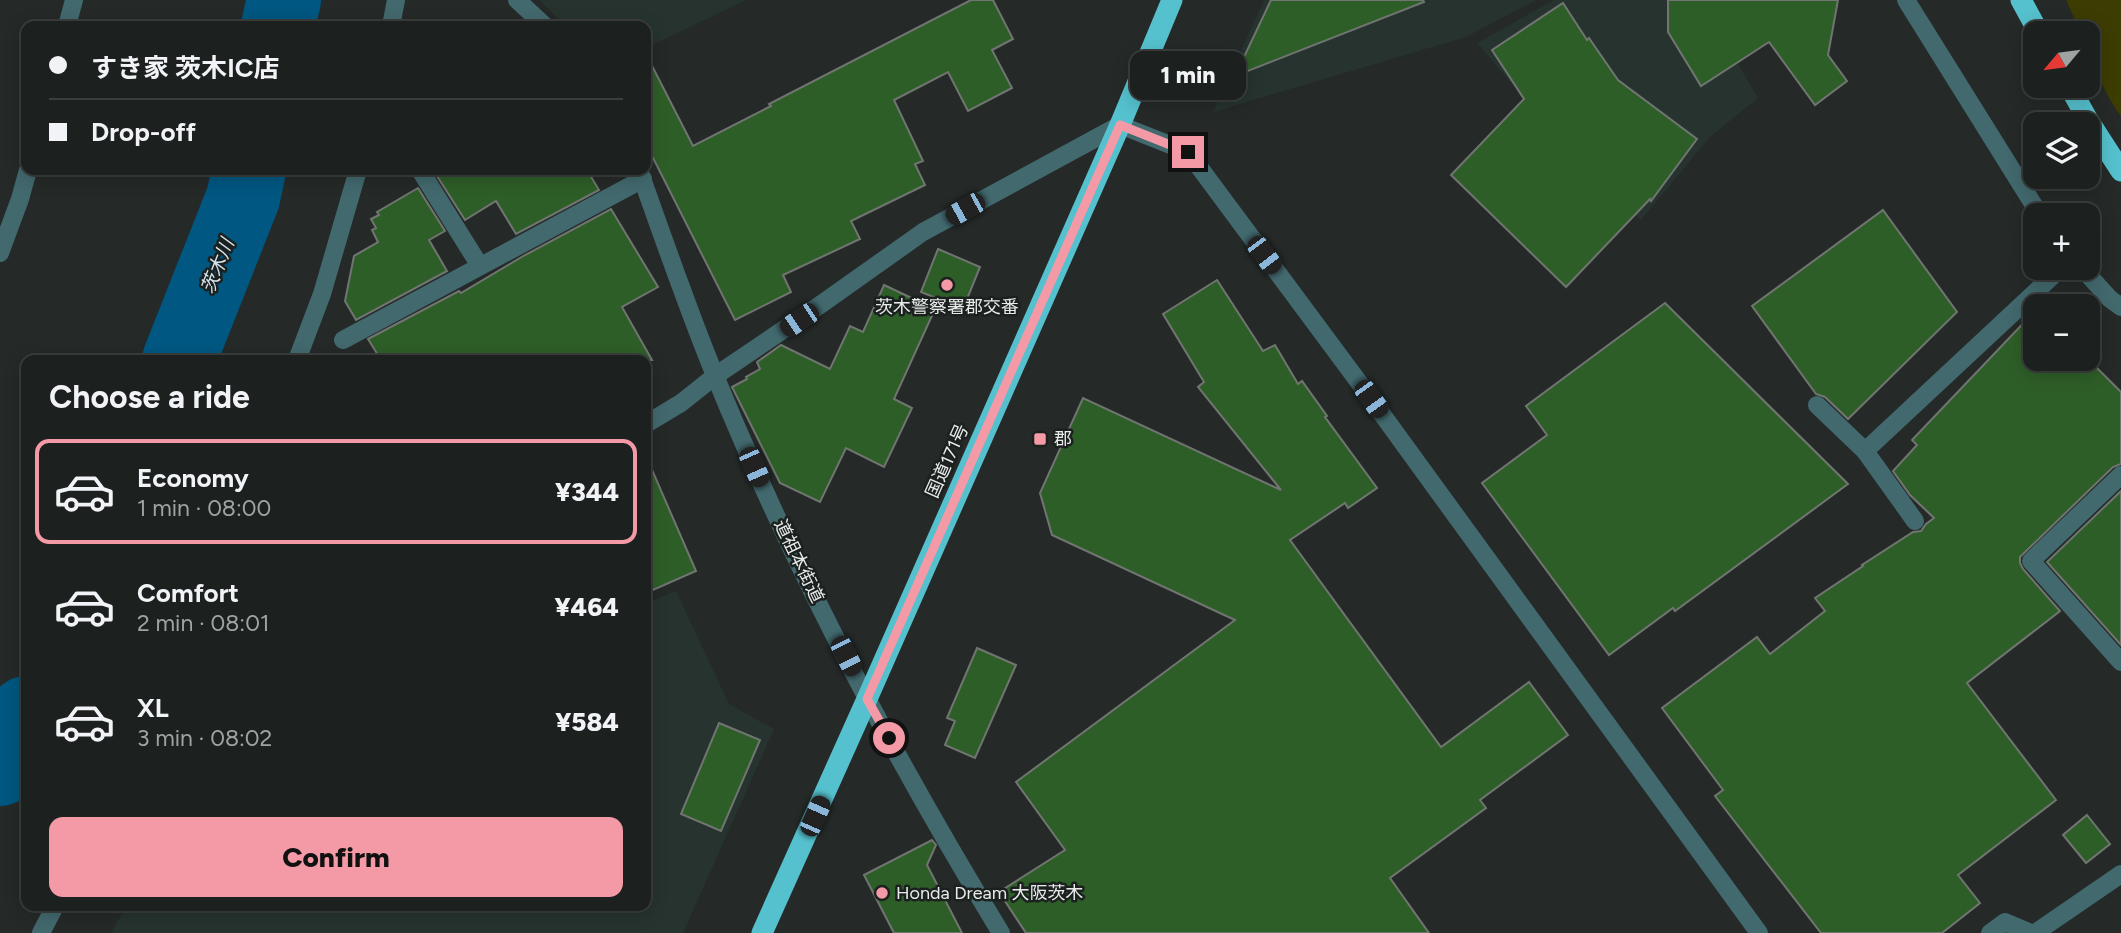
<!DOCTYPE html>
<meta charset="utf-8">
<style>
body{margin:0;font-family:Figtree,"Noto Sans JP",sans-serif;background:#292d2c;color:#f1f3f6;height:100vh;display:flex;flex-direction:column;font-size:26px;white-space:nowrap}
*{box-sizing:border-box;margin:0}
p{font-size:23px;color:#a0a3a4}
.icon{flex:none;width:38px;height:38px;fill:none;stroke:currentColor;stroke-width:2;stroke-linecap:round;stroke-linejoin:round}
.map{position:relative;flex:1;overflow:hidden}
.details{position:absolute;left:21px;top:355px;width:630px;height:556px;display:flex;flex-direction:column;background:#1c201f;border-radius:14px;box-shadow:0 4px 18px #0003,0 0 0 2px #3a3e3d}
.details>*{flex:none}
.guide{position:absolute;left:21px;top:21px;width:630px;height:154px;border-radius:14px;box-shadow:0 4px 18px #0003,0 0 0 2px #3a3e3d;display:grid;align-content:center;height:154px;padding:0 28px;background:#1c201f}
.needle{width:46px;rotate:241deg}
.tools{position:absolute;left:2023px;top:21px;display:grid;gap:14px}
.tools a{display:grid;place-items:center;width:77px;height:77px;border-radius:14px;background:#1c201f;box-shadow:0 4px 18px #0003,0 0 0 2px #3a3e3d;font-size:35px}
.end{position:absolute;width:32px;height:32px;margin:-16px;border:9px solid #f49aa6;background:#111;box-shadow:0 0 0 4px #111}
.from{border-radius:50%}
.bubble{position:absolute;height:49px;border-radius:14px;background:#1c201f;box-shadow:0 4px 18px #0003,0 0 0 2px #3a3e3d;font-size:23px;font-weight:800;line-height:49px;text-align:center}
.car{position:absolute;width:21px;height:42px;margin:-21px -10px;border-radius:9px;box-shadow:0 0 5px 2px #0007;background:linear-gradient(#222 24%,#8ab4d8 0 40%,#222 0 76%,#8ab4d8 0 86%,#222 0)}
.guide b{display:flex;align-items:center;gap:24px;height:66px;font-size:26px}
.guide b+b{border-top:2px solid #3a3e3d}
.guide i{width:18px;height:18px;background:#f1f3f6}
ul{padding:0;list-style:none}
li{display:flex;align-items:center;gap:21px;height:105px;margin:0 14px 10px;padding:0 14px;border:4px solid transparent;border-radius:14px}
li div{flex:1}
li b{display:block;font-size:26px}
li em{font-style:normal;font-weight:800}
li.current{border-color:#f49aa6}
li>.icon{width:63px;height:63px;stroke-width:1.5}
h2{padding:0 28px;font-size:32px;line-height:84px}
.primary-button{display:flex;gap:14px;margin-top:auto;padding:14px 28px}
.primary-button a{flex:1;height:80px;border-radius:14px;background:#f49aa6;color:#111;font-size:28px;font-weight:800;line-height:80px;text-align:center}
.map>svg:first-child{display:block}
.built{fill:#26332f}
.green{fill:#3d3c02}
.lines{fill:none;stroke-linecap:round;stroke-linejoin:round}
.river{stroke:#005781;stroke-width:74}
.building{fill:#2e5e28;stroke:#717571;stroke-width:2}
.minor{stroke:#42696e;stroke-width:18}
.highway{stroke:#55c1ce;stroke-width:21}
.route{stroke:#f49aa6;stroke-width:9}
.poi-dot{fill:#f49aa6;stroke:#1b211f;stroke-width:2.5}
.labels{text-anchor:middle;stroke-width:5;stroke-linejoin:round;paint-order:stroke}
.poi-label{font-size:18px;fill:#e8ebea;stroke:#1b211f;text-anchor:start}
.street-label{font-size:18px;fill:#e8ebea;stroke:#1b211f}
.water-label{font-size:19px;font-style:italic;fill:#d3e5f1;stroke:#1b211f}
</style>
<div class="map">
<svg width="2121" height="933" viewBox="0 0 2121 933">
<rect width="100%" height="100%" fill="#252a29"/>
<g class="built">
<polygon points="540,0 746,0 646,48 646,26 565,26"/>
<polygon points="1264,0 1536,0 1466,37 1213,112"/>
<polygon points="1554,0 1700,0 1758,98 1710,137 1641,220 1554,133 1477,43"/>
<polygon points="676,591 729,704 774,729 683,933 111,933 126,907 646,906 646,603"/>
</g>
<path class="green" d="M2066,0H2121V116C2106,97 2088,57 2088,33H2081Z"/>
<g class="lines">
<g class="river">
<polyline points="278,26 284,0"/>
<polyline points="179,360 243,198 249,170"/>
<polyline points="0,769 26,713"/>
</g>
</g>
<g class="building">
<polygon points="971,0 993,0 1013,39 992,50 1012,88 968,111 948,72 894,100 923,161 915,164 925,185 851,221 860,239 783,275 791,292 735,320 646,144 646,54 693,146 771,106 769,104"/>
<polygon points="1271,0 1423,0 1424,2 1235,76"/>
<polygon points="1668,0 1838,0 1828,55 1847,81 1815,105 1769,42 1701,86 1668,32"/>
<polygon points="1563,3 1587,40 1589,38 1618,80 1697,139 1651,201 1650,199 1566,287 1451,175 1524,99 1492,50"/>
<polygon points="447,170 587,170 599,190 516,234 496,201 465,220 437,176"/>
<polygon points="418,188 445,231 429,240 447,271 356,320 345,301 354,256 378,242 372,230 376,228 371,219 379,215 377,212"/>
<polygon points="611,209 658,287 622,307 652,360 381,360 368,339 459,291 461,293 525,255"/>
<polygon points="1883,210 1957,312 1848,419 1825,397 1816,394 1752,306"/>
<polygon points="938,249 980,267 963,309 921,292"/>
<polygon points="1217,280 1263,351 1275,345 1298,384 1302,381 1327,416 1325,417 1377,488 1348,508 1345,503 1290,540 1441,747 1529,682 1568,735 1480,800 1486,808 1390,878 1429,933 1026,933 999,892 1065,850 1016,782 1235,620 1052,535 1040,493 1083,398 1281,490 1198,387 1204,382 1163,314"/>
<polygon points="884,285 935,309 894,399 912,408 884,467 846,448 820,502 780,483 732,387 747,379 746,377 760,369 757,362 781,345 830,369 850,326 863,332"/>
<polygon points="1665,303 1848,484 1675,611 1673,608 1609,655 1482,483 1547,435 1526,406"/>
<polygon points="2035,311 2035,359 2088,359 2121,392 2121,464 2113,467 2020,557 2020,563 2023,569 2060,611 1967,683 2056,800 1958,875 1980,903 1942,933 1821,933 1715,796 1723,790 1662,708 1757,637 1770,654 1825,611 1815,598 1863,566 1862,565 1913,532 1921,531 1926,524 1934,518 1910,495 1893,471 1917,445 1912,440"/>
<polygon points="646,456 696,571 646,593"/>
<polygon points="2121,491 2121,645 2047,562"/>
<polygon points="977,648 1016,665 975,758 945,745 955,721 947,718"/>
<polygon points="719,723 760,740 721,831 681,814"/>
<polygon points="2087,815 2110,844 2086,863 2063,835"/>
<polygon points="932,840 936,845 927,865 962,933 894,933 864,875"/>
</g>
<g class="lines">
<g class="minor">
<polyline points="517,0 545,26"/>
<polyline points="1906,0 2040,215"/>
<polyline points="67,26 74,0"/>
<polyline points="391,26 396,0"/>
<polyline points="420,170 480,266"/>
<path d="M639,170C664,240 688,310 716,378C795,571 893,756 1001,933"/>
<polyline points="0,253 20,199 28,170"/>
<polyline points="2082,268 2110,299 2121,307"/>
<polyline points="343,340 643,179"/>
<polyline points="297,360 322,294 358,170"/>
<polyline points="1817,405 1865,451 1915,521"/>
<polyline points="646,424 681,403 715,376 820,305 923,232 1120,125 1188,152 1355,377 1759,933"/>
<polyline points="1865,451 2061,268"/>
<polyline points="2121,475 2031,561 2121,662"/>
<polyline points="41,933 55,906"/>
<polyline points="1990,933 2005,922 2031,933"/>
<polyline points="2035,933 2121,874"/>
</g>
<g class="highway">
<polyline points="2021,0 2039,33"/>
<polyline points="2069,86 2088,120 2121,171"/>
<polyline points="762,933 867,699 1120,125 1172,0"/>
</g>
</g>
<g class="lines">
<polyline class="route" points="889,738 867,699 1120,125 1188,152"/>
</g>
<g class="poi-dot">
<circle cx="947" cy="285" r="7"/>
<rect x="1033" y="432" width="14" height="14" rx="3.5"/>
<circle cx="882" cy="893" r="7"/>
</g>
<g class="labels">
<g class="poi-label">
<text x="947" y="313" text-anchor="middle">茨木警察署郡交番</text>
<text x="1054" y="445">郡</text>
<text x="896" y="899">Honda Dream 大阪茨木</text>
</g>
<g class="street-label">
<text transform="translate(947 461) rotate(-66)" y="6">国道171号</text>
<text transform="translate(799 561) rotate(64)" y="6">道祖本街道</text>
</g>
<g class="water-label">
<text transform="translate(217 266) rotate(-68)" y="7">茨木川</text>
</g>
</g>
</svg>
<div class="tools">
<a><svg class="needle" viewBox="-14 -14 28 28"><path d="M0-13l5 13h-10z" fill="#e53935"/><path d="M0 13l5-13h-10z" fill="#a0a3a4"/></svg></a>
<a><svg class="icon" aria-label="layers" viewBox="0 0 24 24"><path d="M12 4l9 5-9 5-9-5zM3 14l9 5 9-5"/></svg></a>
<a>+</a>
<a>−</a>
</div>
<i class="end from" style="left:889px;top:738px"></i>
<i class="end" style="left:1188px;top:152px"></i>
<div class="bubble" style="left:1130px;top:51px;width:116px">1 min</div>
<i class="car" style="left:965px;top:209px;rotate:241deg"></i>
<i class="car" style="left:1264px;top:255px;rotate:143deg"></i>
<i class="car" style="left:799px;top:320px;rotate:236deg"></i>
<i class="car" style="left:1371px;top:399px;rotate:144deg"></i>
<i class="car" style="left:754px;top:467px;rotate:156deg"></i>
<i class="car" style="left:846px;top:656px;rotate:153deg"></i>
<i class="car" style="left:815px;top:816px;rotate:24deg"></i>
<div class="guide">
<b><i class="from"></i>すき家 茨木IC店</b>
<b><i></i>Drop-off</b>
</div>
<section class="details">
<h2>Choose a ride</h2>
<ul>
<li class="current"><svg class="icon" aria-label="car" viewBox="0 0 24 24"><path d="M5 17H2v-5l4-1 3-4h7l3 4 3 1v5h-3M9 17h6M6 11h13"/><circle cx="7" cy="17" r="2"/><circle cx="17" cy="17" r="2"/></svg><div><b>Economy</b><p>1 min · 08:00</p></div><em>¥344</em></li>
<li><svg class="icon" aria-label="car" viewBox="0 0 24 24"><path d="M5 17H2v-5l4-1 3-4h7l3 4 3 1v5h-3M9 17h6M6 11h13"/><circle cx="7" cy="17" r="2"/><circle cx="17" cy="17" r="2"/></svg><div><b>Comfort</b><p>2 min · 08:01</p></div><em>¥464</em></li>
<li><svg class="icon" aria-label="car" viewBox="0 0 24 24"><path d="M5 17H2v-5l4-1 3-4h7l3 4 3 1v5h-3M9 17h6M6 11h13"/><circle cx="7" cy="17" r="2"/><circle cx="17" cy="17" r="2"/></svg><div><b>XL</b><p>3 min · 08:02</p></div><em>¥584</em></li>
</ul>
<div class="primary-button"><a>Confirm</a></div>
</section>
</div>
